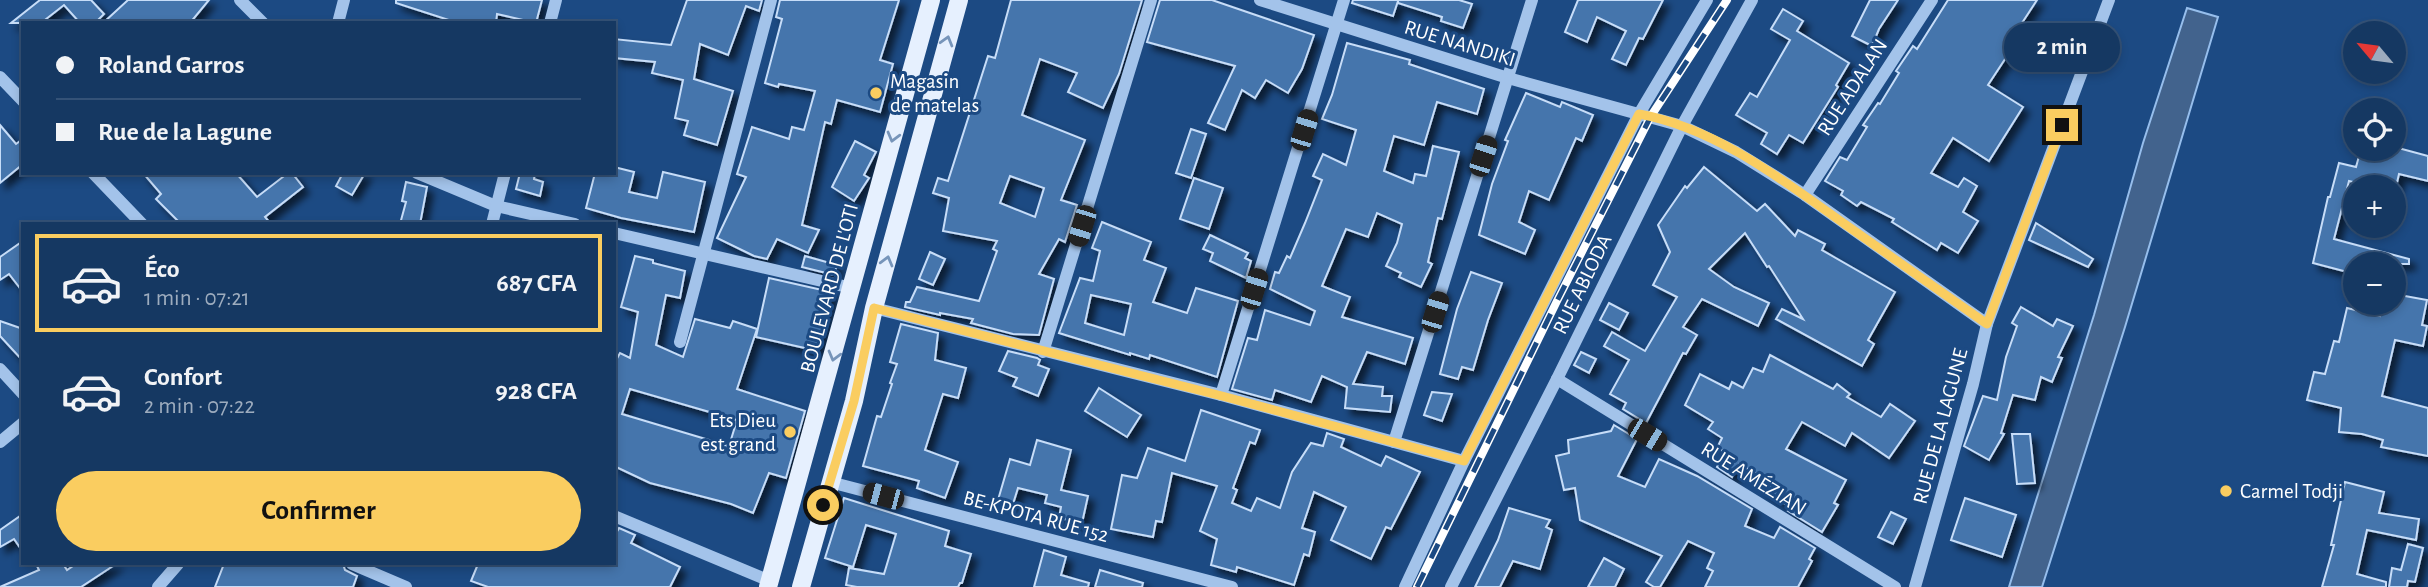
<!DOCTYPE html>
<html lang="fr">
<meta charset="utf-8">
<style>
body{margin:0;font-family:"Alegreya Sans",sans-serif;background:#1e3f68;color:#f1f3f6;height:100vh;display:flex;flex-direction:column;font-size:26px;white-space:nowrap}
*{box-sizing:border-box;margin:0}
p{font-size:23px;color:#9dacbe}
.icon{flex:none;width:38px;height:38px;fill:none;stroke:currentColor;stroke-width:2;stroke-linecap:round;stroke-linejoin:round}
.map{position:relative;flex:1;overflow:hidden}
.sheet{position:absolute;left:21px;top:222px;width:595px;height:343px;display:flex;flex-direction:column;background:#153862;border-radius:0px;box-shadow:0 4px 10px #0003,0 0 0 2px #345277}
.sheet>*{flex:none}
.hud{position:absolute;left:21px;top:21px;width:595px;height:154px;border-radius:0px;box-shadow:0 4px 10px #0003,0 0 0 2px #345277;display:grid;align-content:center;height:154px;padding:0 35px;background:#153862}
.needle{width:46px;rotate:299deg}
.fabs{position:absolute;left:2343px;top:21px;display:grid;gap:14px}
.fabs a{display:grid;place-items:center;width:63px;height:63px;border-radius:50%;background:#153862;box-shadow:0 4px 10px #0003,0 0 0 2px #345277;font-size:35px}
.end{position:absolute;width:32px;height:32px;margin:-16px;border:9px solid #facd60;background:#111;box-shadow:0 0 0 4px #111}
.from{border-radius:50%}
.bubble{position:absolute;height:49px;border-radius:24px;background:#153862;box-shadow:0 4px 10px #0003,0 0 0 2px #345277;font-size:23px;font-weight:700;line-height:49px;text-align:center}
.car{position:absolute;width:21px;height:42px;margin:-21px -10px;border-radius:9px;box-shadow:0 0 5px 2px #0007;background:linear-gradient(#222 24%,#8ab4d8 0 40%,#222 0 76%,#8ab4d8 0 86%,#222 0)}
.hud b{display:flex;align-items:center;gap:24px;height:66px;font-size:26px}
.hud b+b{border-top:2px solid #345277}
.hud i{width:18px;height:18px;background:#f1f3f6}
ul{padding:12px 0 0;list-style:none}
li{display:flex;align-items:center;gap:21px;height:98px;margin:0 14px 10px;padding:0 21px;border:4px solid transparent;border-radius:0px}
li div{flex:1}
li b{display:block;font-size:26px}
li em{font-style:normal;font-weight:700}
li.current{border-color:#facd60}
li>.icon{width:63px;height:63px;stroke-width:1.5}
.button{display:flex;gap:14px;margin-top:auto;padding:14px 35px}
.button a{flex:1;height:80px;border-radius:42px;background:#facd60;color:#111;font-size:28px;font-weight:700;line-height:80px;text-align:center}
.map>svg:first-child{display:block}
.water{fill:#42638d;stroke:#96beec;stroke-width:2}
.building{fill:#4474ac;stroke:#c7ddf8;stroke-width:2;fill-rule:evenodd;filter:url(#shadow)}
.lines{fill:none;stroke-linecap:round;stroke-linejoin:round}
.minor{stroke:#a3c3ea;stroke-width:12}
.major{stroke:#e6f0fe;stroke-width:18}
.rail-casing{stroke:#fff;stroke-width:8}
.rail{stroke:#1c4a83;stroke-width:5;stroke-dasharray:16;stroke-linecap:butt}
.oneway{stroke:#7795ba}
.route{stroke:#facd60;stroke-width:9}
.poi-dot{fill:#facd60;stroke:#1c4a83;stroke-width:2.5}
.labels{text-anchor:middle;stroke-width:6;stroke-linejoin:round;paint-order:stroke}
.street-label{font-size:21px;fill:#fff;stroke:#1c4a83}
.poi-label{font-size:21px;fill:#fff;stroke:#1c4a83;text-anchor:start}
</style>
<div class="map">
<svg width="2428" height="587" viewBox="0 0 2428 587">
<defs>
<filter id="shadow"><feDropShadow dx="6" dy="6" stdDeviation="3.5" flood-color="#0009"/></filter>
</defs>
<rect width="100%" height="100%" fill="#1c4a83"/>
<polygon class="water" points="2187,8 2218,17 2125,327 2042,587 2009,587 2094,315 2143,143"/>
<g class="building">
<polygon points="40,0 91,0 104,14 95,23 80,23 64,5 41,23 11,23"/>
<polygon points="128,0 209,0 190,23 103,23"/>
<polygon points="396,0 542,0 536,23 497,14 496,23 458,23 396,3"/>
<polygon points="687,0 762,0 759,11 746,6 728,55 700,44 694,79 733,91 717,145 684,135 688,121 675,118 683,80 652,73 655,62 614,58 614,39 671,45"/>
<polygon points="780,0 899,0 880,60 893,64 880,112 837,100 831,124 825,122 802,225 819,230 808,253 777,239 767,259 754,256 717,238 746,177 737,174 752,127 789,139 792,127 804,130 815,91 779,84 778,87 765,83 782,19 776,17"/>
<path d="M1011,0H1142L1119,74L1103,108L1068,92L1077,73L1040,59L1022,115L1085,140L1061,200L1077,205L1065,242L1059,239L1039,274L1054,279L1039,335L1013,334L971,323L973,319L940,313V315L905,307L906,302H910L917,287L979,301L997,251L993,249L997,241L943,231L949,198L933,193L938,178L948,181L988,56L995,58ZM1010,176L1044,188L1035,217L1000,203Z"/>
<polygon points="1160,0 1212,0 1314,35 1302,69 1288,93 1266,80 1255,98 1242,90 1225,130 1208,123 1235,66 1147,42"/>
<polygon points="1353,0 1459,0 1472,4 1463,28 1441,21 1442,17 1398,3 1398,1 1393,16 1352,3"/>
<polygon points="1578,0 1663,0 1643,39 1639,38 1626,65 1612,59 1626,31 1597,17 1587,42 1565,32"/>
<polygon points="1870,0 1898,0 1879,29 1872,46 1852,36"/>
<polygon points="1948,0 2037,0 2020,26 2024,28 2015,44 1988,85 2023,107 1989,161 1953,138 1931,173 1958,187 1964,178 1977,186 1963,212 1978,221 1958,253 1941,243 1937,250 1892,222 1894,219 1861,202 1857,206 1841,195 1843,191 1825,181 1840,157 1847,160 1867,127 1863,125 1878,103 1880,104 1899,73 1896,71 1913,46 1917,49"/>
<polygon points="1783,9 1803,21 1797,31 1849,63 1836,85 1838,87 1803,143 1789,135 1777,154 1761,144 1767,133 1736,115 1750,93 1757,97 1790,40 1771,29"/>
<polygon points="1347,43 1410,60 1409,64 1484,89 1477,114 1437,102 1424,145 1394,136 1384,171 1413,183 1415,174 1426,176 1433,146 1459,152 1442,219 1438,218 1428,262 1432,264 1421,287 1399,277 1401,273 1386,266 1397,243 1402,224 1377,213 1368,237 1346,229 1322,286 1350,297 1342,317 1413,338 1405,364 1367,352 1353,384 1383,387 1382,396 1392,396 1390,412 1345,408 1347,387 1322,376 1311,402 1275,390 1272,400 1232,389 1248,338 1257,340 1265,310 1310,325 1315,311 1270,289 1275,272 1279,273 1287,256 1290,258 1305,223 1322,180 1313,176 1323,154 1346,165 1356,130 1322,119 1332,95"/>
<polygon points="1526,93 1560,107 1562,102 1593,115 1582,141 1576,138 1549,200 1529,191 1519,222 1535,230 1525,254 1479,235 1492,184 1508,141 1505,140"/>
<polygon points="0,125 16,144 23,139 23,164 0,183"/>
<polygon points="1191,129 1206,134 1191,178 1176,173"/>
<polygon points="855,141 876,152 864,175 869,178 854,201 832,187"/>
<polygon points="2361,149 2402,149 2428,156 2428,181 2399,174 2396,187 2373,187 2349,181 2334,239 2409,259 2409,264 2356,264 2355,274 2313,263 2328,197 2330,197 2339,163 2356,167"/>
<polygon points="614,167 634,172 629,192 657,198 663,172 705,182 694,232 621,218 586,208 595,173 614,173"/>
<polygon points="1704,167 1757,211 1765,204 1795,236 1798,230 1825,244 1822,250 1895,292 1868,340 1874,344 1862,366 1776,319 1782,309 1803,319 1769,266 1767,267 1745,233 1709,269 1734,287 1769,303 1758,326 1702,299 1683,327 1697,335 1686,354 1683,353 1646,423 1623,409 1626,403 1610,394 1629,360 1604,346 1612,332 1645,351 1677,297 1653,285 1670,252 1658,225 1685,186 1687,188"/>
<polygon points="143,173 236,173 257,197 288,173 292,173 303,187 265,217 271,224 181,224 156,199 161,194"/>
<polygon points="343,173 365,173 352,195 336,186"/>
<polygon points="520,173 535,173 534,179 543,182 540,196 516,189"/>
<polygon points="1194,178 1223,188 1209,229 1180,219"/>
<polygon points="406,182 427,187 420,224 400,224 406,202 402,201"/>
<path d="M1102,222L1151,242L1144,260L1166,268L1153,302L1187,313L1196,288L1238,301L1217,377L1150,355L1149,359L1130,353V355L1059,333L1080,278L1093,281L1100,251L1092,248ZM1091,295L1131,304L1124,335L1085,323Z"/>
<polygon points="2036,223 2093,259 2088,267 2029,240"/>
<polygon points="1210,235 1248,253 1245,258 1251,261 1246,278 1210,261 1213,253 1203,249"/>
<polygon points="23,241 23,292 9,274 0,280 0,257"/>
<polygon points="930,252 945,259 933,285 919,279"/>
<path d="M635,256L653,260V263L685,271L680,298L666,295L656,345L683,357L695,319L730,328L733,321L757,329L737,389L805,411L786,478L769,473L753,513L731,504L650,483L614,466V364L620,353L630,358L638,312L621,307ZM630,389L737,420L729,446L622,414Z"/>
<polygon points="805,256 837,265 834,275 802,267"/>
<polygon points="1471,272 1502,283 1488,320 1473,370 1462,367 1458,379 1440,374 1457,309"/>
<polygon points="769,278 831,292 818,351 756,337"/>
<polygon points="2394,294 2427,300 2422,325 2427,326 2423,346 2395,340 2382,396 2428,408 2428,456 2381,447 2383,440 2362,434 2339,432 2341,408 2307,400 2314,372 2325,374 2334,341 2339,342 2347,308 2380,316 2387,303 2394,303"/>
<polygon points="1609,303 1628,313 1619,330 1600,320"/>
<polygon points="2021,307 2053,326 2057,319 2073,326 2058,357 2062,358 2052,382 2041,377 2035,400 2013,395 2001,433 2004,434 1989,460 1964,446 1983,396 1997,400 2006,357 2017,326 2012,323"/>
<polygon points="0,321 23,329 23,361 0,336"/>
<polygon points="901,324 938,333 935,360 966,368 958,398 943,394 925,450 958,462 945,498 917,488 919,481 863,466 877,416 881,417 892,384 890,383 897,364 890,362"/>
<polygon points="1008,351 1037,358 1040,360 1038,365 1049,369 1038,396 1013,386 1017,378 999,371"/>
<polygon points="1581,352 1596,359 1589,373 1574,365"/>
<polygon points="1770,355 1833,389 1837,384 1850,394 1847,397 1881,417 1890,404 1915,421 1889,458 1852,433 1845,446 1802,422 1786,449 1846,480 1834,503 1838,505 1822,532 1788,511 1790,507 1762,489 1768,480 1739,464 1732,477 1717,467 1725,452 1717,448 1722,438 1708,429 1713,422 1685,405 1700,374 1729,389 1732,382 1743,388 1753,368 1763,372"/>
<polygon points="1099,388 1141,415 1127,437 1085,411"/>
<polygon points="1432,392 1452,394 1442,421 1424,415"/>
<polygon points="1201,410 1260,430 1255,444 1250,442 1233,488 1237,490 1232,503 1251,511 1257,498 1280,508 1292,472 1311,443 1323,446 1327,433 1344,439 1341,447 1381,466 1386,456 1420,472 1391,529 1386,527 1371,559 1331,540 1346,507 1314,492 1302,528 1315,532 1309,556 1304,554 1294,585 1237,567 1236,572 1211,565 1217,539 1200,531 1217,486 1172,473 1162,522 1156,521 1153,537 1111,529 1122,475 1137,478 1148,448 1185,461"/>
<polygon points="1614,425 1637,439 1618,476 1645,487 1659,459 1697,476 1752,509 1745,526 1774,538 1780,527 1815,548 1809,559 1812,561 1798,587 1705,587 1713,571 1707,568 1714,553 1688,541 1660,587 1654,587 1646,582 1662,556 1580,520 1575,488 1564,490 1556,456 1569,453 1568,440 1611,431"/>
<polygon points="2012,434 2030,434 2035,483 2017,484"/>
<polygon points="1037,440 1071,450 1061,490 1088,496 1082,523 1059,518 1061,507 1045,503 1047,495 1018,488 1013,504 998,500 1010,459 1030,465"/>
<polygon points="2345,482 2384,492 2379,513 2419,519 2416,540 2367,530 2357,574 2386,582 2386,587 2322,587 2334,545 2331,545"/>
<polygon points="844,498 949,531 945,546 971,554 962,583 960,583 958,587 857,587 846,585 849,568 884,574 896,534 866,525 853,567 825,558"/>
<polygon points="1965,498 2016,515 2002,557 1951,540"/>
<polygon points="1509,508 1550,520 1546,527 1552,530 1540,569 1513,561 1500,587 1475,587 1498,540"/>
<polygon points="1891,512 1906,519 1893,544 1878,537"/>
<polygon points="23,514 23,552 14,539 0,547 0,530"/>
<polygon points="619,528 635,535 631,543 680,567 670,587 488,587 471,581 478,564 614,564 614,537"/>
<polygon points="2408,544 2423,548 2415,582 2408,581 2407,587 2389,587 2392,568 2401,570"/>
<polygon points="1044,550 1066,557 1061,575 1089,583 1088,587 1034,587"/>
<polygon points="1604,558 1624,569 1615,587 1588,587"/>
<polygon points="36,564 63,564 67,570 76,564 116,564 81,587 0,587 39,570"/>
<polygon points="224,564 343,564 345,570 357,576 353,587 215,587"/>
<polygon points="1100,570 1143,583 1142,587 1095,587"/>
</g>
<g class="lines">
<g class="minor">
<polyline points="240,0 263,23"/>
<polyline points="1260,0 1508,78 1682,126 1736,152 1805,195 1987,324"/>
<polyline points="338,23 344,0"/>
<polyline points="550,23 556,0"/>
<polyline points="0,77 23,101"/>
<polyline points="93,173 142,224"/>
<polyline points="417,173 496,206 575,224"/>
<polyline points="1805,195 1932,0"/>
<polyline points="492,224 505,173"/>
<polyline points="614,233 852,288"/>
<polyline points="874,308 1221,395 1464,461"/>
<polyline points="680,342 771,0"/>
<polyline points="1043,352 1151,0"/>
<polyline points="0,369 23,394"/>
<polyline points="1557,379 1895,587"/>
<polyline points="1221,395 1344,0"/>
<polyline points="0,442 23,423"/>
<polyline points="1394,442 1532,0"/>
<polyline points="830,482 1232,587"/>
<polyline points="614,516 770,581"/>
<polyline points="352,564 406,587"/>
<polyline points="158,587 178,564"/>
<polyline points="1405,587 1464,461 1639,114 1707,0"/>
<polyline points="1451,587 1557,379 1682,126 1752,0"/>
<polyline points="1915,587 1973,384 1987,324 2109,0"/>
</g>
<g class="major">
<polyline points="768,587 931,0"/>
<polyline points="801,587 854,401 874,308 959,0"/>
</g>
<g class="rail-casing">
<polyline id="rail" points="1417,587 1557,301 1651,116 1727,0"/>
</g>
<use href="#rail" class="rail"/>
</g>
<defs><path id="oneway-chevron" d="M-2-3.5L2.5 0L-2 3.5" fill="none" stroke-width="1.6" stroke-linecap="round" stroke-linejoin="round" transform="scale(1.75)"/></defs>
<g class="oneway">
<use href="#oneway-chevron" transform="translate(947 41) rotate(-74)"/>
<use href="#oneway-chevron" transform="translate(893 137) rotate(105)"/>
<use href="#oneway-chevron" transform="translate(887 261) rotate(-75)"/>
<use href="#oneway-chevron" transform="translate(834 356) rotate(105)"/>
</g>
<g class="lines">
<path class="route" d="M823,505L854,401L874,308L1222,396L1464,461L1639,114C1716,128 1784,181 1846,225C1893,258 1940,291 1987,324L2062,125"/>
</g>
<g class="poi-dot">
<circle cx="876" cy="93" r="7"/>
<circle cx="790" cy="432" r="7"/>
<circle cx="2226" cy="491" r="7"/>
</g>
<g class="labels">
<g class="street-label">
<text transform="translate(1460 43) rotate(17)" y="7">RUE NANDIKI</text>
<text transform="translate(1852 87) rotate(-57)" y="7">RUE ADALAN</text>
<text transform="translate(1582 284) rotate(-64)" y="7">RUE ABLODA</text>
<text transform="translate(829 288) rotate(-75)" y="7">BOULEVARD DE L'OTI</text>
<text transform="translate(1940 426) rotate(-75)" y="7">RUE DE LA LAGUNE</text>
<text transform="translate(1754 478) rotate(32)" y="7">RUE AMÉZIAN</text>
<text transform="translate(1036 516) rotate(15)" y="7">BE-KPOTA RUE 152</text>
</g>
<g class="poi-label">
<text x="890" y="88">Magasin<tspan x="890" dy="24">de matelas</tspan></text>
<text x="776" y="427" text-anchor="end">Ets Dieu<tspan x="776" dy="24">est grand</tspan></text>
<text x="2240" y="498">Carmel Todji</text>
</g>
</g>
</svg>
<div class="fabs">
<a><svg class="needle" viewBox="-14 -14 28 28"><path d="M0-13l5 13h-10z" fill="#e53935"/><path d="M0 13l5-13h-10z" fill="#9dacbe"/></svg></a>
<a><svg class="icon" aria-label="locate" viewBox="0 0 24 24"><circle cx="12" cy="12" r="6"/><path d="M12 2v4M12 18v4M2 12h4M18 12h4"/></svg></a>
<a>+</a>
<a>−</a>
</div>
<i class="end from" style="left:823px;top:505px"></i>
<i class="end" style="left:2062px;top:125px"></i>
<div class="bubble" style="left:2004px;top:23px;width:116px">2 min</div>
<i class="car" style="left:1304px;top:130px;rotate:17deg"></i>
<i class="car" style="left:1483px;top:156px;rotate:18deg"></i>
<i class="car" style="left:1082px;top:226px;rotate:197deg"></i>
<i class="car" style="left:1254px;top:289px;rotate:17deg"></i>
<i class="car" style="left:1435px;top:312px;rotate:17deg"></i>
<i class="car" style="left:1647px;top:435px;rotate:121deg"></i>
<i class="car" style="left:883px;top:496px;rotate:285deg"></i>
<div class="hud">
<b><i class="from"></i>Roland Garros</b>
<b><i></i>Rue de la Lagune</b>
</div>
<section class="sheet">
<ul>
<li class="current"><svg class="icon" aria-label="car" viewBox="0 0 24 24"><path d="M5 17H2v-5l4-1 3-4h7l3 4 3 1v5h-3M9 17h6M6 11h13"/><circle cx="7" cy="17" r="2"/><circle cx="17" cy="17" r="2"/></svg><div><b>Éco</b><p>1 min · 07:21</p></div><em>687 CFA</em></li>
<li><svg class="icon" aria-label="car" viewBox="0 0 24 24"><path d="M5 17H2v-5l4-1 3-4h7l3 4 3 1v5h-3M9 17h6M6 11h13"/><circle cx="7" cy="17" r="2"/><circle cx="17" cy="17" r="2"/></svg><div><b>Confort</b><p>2 min · 07:22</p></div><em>928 CFA</em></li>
</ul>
<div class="button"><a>Confirmer</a></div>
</section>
</div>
